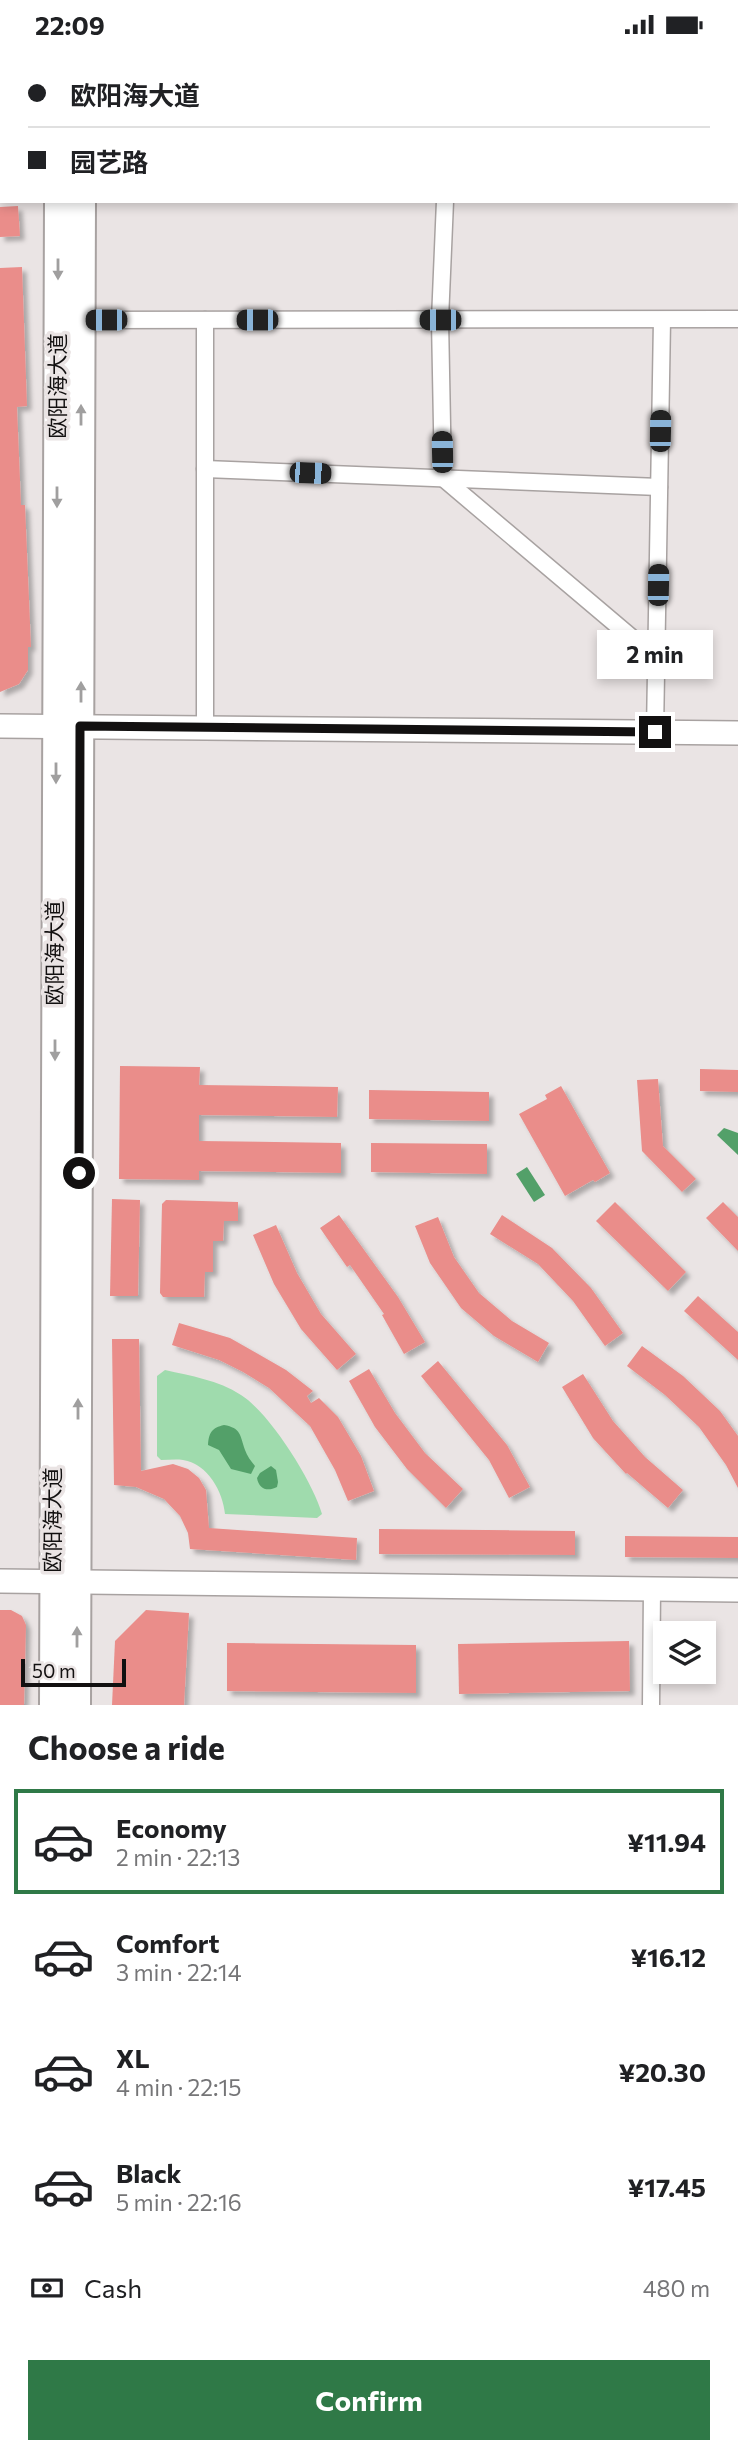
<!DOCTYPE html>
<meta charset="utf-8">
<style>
body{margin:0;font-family:Commissioner,"Noto Sans SC",sans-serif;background:#f6f6f6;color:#202124;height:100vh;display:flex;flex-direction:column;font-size:26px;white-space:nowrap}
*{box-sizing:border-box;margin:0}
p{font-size:23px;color:#757577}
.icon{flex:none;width:38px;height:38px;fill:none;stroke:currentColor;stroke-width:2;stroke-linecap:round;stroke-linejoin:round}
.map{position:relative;height:1656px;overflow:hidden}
.side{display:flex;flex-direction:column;background:#fff;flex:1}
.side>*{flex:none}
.banner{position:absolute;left:0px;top:0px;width:738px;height:154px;box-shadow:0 4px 10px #0003;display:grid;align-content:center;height:154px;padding:0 28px;background:#fff}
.buttons{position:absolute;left:653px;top:1572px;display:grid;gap:14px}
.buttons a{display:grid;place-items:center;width:63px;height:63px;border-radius:0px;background:#fff;box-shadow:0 4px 10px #0003;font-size:35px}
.scale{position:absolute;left:21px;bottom:18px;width:105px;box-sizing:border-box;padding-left:7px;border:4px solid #121010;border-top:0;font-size:19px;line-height:24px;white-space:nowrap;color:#121010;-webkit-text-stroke:5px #eae4e4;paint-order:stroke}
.end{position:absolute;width:32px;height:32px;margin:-16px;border:9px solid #121010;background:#fff;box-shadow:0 0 0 4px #fff}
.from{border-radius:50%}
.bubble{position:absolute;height:49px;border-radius:0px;background:#fff;box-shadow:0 4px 10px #0003;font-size:23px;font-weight:700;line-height:49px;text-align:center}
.car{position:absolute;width:21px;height:42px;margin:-21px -10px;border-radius:9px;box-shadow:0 0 5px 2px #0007;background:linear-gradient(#222 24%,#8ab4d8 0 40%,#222 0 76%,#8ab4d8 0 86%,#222 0)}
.banner b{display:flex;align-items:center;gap:24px;height:66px;font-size:26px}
.banner b+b{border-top:2px solid #e0e0e0}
.banner i{width:18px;height:18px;background:#202124}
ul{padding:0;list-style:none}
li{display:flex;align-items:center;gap:21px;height:105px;margin:0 14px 10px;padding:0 14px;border:4px solid transparent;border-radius:0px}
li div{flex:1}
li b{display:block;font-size:26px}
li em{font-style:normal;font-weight:700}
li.on{border-color:#2f7947}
li>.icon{width:63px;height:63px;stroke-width:1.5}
h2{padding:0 28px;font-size:32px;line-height:84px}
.pay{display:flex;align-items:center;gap:18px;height:77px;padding:0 28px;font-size:26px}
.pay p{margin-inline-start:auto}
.primary-button{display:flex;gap:14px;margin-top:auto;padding:14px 28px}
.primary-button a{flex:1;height:80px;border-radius:0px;background:#2f7947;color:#fff;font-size:28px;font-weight:700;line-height:80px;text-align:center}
.status{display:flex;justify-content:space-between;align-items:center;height:49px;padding:0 35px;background:#fff;direction:ltr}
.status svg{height:19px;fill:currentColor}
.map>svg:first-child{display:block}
.green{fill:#9fdbad}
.water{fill:#53a069}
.building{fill:#ea8d8a;filter:url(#shadow)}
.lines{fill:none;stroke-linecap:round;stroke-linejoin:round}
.street-casing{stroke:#a8a2a1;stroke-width:19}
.secondary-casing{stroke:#a8a2a1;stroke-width:26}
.primary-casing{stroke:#a8a2a1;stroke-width:30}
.street{stroke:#fff;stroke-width:16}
.secondary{stroke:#fff;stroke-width:23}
.primary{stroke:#fff;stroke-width:26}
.oneway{fill:#a09f9f}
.route{stroke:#121010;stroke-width:9}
.labels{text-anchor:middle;stroke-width:7;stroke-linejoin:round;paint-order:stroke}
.street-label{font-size:21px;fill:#121010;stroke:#eae4e4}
</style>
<div class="status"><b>22:09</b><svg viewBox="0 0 49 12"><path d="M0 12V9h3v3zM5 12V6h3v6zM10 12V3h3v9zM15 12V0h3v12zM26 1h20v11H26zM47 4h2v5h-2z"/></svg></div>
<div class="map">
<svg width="738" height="1656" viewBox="0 0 738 1656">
<defs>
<filter id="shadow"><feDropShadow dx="4.5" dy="4.5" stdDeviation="2" flood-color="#0004"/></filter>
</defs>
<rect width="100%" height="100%" fill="#eae4e4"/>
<path class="green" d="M165,1321C191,1327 218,1331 241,1346C270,1364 313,1433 322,1465L317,1469L225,1465C223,1443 208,1415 183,1411C176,1410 168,1411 161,1411L157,1407V1327Z"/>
<g class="water">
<polygon points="724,1079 738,1084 738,1106 717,1086"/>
<polygon points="527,1118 545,1146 534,1153 516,1125"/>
<path d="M224,1376C241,1379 240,1386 245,1401C247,1407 251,1412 255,1417L251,1425L231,1420L219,1401L208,1396C209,1383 212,1379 224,1376Z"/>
<path d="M271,1417L276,1421L278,1433L277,1438C267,1443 259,1440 257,1429L260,1424Z"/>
</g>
<g class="building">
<polygon points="18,157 20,187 0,188 0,158"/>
<polygon points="22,218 27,357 17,358 21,456 25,456 31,598 28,598 28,621 19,635 0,643 0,219"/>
<polygon points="120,1017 200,1018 199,1036 338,1038 337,1068 199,1066 199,1092 341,1094 341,1124 199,1122 199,1131 119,1130"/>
<polygon points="700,1020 738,1021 738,1043 700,1042"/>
<polygon points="658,1030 663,1097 696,1130 682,1143 642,1102 637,1031"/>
<polygon points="561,1037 610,1124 595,1133 593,1131 565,1147 519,1065 547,1050 545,1046"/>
<polygon points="369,1041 489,1043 489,1072 369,1070"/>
<polygon points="371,1094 487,1095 487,1125 371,1123"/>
<polygon points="112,1150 140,1151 138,1247 110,1247"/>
<polygon points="166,1151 238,1153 238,1172 224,1172 223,1192 213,1192 213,1223 205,1223 204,1248 163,1248 160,1244 162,1155"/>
<polygon points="615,1153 686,1223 668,1242 596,1172"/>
<polygon points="723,1153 738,1168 738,1202 706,1169"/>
<polygon points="339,1166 398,1248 425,1293 404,1305 382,1266 384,1265 350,1216 347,1218 320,1179"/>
<polygon points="502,1166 552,1199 591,1239 623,1284 605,1297 573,1252 538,1215 490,1185"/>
<polygon points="438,1168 454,1208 479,1244 512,1272 549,1294 538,1313 494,1287 461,1259 430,1214 415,1177"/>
<polygon points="276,1176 297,1224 321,1265 356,1305 337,1321 301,1280 274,1235 253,1186"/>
<polygon points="698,1247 738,1283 738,1311 684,1262"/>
<polygon points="179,1274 230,1289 286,1321 313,1342 307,1347 311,1354 319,1349 338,1368 361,1407 374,1442 348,1452 335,1421 310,1377 269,1339 243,1323 219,1311 172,1296"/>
<polygon points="112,1290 139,1290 141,1422 173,1415 188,1420 199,1429 206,1441 209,1479 357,1489 356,1511 190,1500 188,1484 180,1467 164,1450 136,1438 114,1436"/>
<polygon points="642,1297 683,1327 720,1362 738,1387 738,1439 726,1416 699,1378 665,1346 627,1317"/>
<polygon points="438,1312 507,1396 530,1438 509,1449 489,1411 421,1327"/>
<polygon points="369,1320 395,1364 425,1404 463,1440 446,1459 407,1420 375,1378 349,1332"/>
<polygon points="583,1325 613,1372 645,1408 683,1441 668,1459 627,1424 626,1425 593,1389 562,1338"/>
<polygon points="379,1480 575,1482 575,1506 379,1505"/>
<polygon points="625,1487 738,1488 738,1509 625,1508"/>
<polygon points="0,1561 11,1561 22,1567 26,1576 24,1656 0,1656"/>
<polygon points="146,1561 189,1564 184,1656 112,1656 115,1592"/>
<polygon points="629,1592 630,1642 459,1645 458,1595"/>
<polygon points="227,1594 416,1596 416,1644 227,1642"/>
</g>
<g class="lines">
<g class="street-casing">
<g id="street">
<polyline points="451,2 451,0"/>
<polyline points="445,152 440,271 443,429 657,610"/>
<polyline points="82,271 738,270"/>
<polyline points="205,420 659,438"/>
<polyline points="205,678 205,271"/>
<polyline points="655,683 662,271"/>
<polyline points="651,1656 652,1540"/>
</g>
</g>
<g class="secondary-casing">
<g id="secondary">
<polyline points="0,14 2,14"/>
<polyline points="0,51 2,52"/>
<polyline points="0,677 738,684"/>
<polyline points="0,1532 738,1541"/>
</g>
</g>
<g class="primary-casing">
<g id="primary">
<polyline points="59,2 59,0"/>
<polyline points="83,2 83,0"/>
<polyline points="181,2 185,0"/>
<polyline points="53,1656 58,152"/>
<polyline points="77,1656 82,152"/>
</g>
</g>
<use href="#street" class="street"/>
<use href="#secondary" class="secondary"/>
<use href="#primary" class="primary"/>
</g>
<defs><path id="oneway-solid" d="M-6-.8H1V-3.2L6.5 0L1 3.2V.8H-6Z" transform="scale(1.75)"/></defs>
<g class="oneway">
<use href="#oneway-solid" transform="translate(58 220) rotate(90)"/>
<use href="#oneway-solid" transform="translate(81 366) rotate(-90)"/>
<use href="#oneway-solid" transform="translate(57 448) rotate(90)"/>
<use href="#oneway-solid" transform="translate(81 643) rotate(-90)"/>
<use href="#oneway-solid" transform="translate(56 724) rotate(90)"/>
<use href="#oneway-solid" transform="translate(55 1001) rotate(90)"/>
<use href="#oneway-solid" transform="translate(78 1360) rotate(-90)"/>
<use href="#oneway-solid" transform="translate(77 1588) rotate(-90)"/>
</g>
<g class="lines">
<polyline class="route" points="79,1124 80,677 655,683"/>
</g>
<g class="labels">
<g class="street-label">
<text transform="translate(58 337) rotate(-90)" y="7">欧阳海大道</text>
<text transform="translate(55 904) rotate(-90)" y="7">欧阳海大道</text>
<text transform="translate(53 1471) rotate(-90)" y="7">欧阳海大道</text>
</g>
</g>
</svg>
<div class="buttons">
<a><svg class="icon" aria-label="layers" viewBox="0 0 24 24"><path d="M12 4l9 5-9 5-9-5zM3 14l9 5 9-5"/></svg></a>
</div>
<div class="scale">50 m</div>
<i class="end from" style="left:79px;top:1124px"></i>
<i class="end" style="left:655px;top:683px"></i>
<div class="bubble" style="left:597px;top:581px;width:116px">2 min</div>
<i class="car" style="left:106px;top:271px;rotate:270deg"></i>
<i class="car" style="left:257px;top:271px;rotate:270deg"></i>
<i class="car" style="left:440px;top:271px;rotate:270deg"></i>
<i class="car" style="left:660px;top:382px;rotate:1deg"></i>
<i class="car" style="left:442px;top:403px;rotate:359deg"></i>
<i class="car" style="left:310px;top:424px;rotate:92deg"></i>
<i class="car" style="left:658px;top:536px;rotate:1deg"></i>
<div class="banner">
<b><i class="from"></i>欧阳海大道</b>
<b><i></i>园艺路</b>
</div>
</div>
<section class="side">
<h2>Choose a ride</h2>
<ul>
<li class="on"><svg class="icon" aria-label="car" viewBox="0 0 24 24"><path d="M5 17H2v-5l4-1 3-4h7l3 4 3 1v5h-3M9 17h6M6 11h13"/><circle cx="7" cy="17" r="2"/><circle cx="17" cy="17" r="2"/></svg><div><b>Economy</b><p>2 min · 22:13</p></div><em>¥11.94</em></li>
<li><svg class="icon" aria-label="car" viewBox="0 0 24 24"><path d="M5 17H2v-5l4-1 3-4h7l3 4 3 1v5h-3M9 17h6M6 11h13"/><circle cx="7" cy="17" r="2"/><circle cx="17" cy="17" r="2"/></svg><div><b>Comfort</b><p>3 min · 22:14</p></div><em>¥16.12</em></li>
<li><svg class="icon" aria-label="car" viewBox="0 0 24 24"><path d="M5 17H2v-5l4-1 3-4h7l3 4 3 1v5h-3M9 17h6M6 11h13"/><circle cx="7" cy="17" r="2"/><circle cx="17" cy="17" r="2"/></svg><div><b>XL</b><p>4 min · 22:15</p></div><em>¥20.30</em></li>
<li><svg class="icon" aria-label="car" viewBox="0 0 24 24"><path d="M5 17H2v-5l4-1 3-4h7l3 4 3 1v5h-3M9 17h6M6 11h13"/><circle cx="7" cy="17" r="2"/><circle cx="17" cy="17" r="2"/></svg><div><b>Black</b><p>5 min · 22:16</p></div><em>¥17.45</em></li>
</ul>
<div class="pay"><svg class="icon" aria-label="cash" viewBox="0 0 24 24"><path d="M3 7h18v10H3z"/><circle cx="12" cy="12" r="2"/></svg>Cash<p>480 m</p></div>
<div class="primary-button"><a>Confirm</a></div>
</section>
